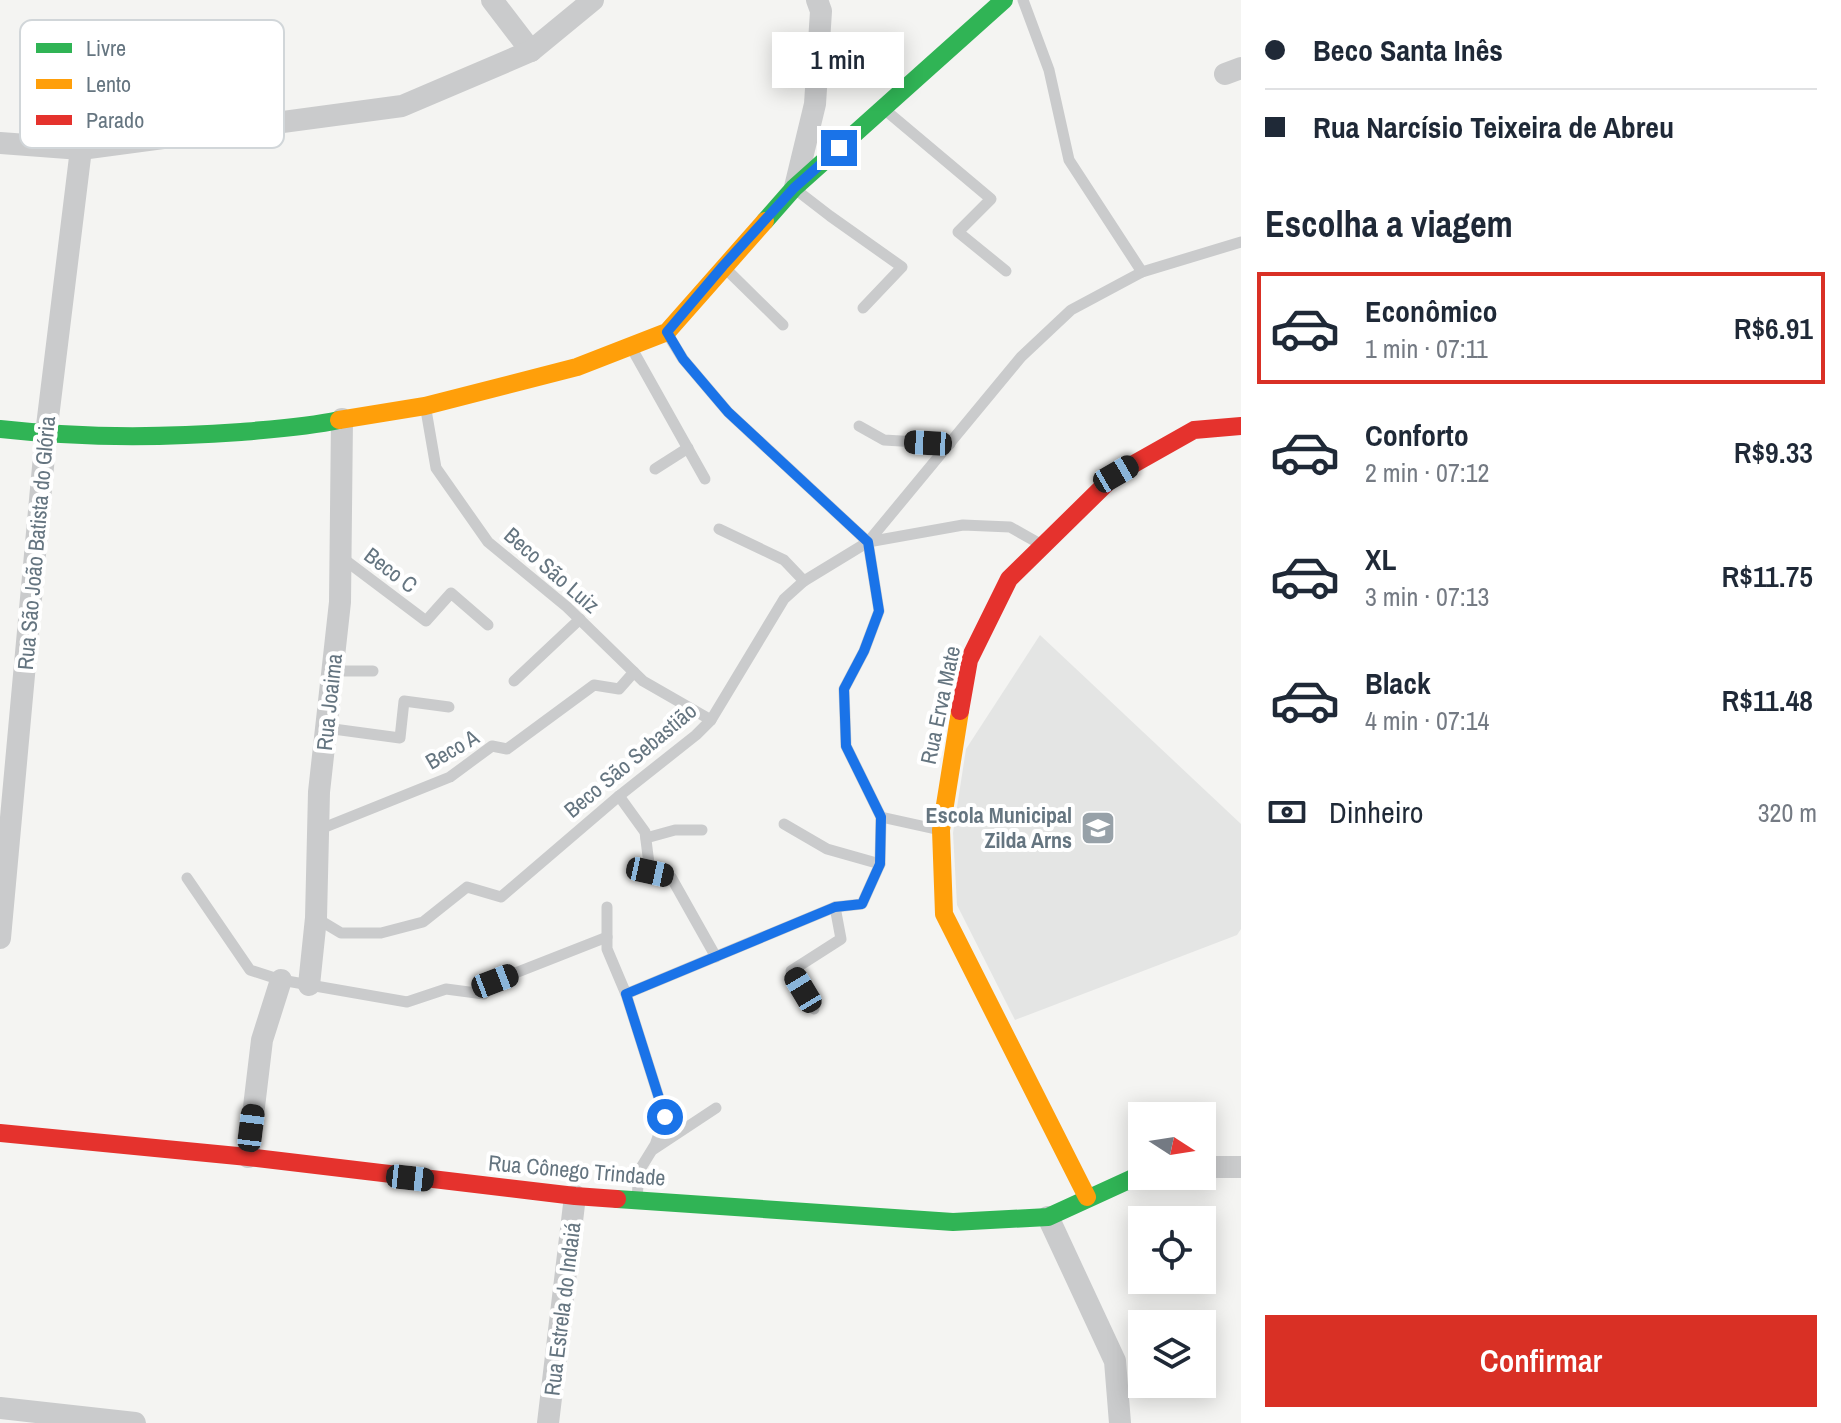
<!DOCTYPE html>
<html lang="pt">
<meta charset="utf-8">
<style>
body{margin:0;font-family:"Archivo Narrow",sans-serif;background:#f2f2f3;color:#1f2937;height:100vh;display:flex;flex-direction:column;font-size:30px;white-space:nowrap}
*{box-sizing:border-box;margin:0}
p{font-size:26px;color:#747a83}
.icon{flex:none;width:44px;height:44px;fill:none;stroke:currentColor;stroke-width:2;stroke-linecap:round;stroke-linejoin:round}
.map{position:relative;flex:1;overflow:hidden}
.drawer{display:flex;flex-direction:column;background:#fff;width:600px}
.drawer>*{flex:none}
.hud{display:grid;align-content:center;height:176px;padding:0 24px;background:#fff}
.needle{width:52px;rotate:102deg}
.tools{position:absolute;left:1128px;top:1102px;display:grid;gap:16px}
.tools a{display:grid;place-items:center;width:88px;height:88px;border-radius:0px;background:#fff;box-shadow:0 4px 20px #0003;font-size:40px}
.end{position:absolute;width:36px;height:36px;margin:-18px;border:10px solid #1a73e8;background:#fff;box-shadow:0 0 0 4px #fff}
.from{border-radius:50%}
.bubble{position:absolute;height:56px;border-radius:0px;background:#fff;box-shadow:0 4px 20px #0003;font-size:26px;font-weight:600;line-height:56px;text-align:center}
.car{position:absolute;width:24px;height:48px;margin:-24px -12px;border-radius:10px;box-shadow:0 0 6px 2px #0007;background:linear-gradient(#222 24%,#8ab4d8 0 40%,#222 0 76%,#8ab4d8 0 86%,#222 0)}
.hud b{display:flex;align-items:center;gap:28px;height:76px;font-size:30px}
.hud b+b{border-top:2px solid #e0e1e3}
.hud i{width:20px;height:20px;background:#1f2937}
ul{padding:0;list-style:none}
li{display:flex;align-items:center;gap:24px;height:112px;margin:0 16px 12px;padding:0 8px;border:4px solid transparent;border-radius:0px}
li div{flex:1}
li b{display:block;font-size:30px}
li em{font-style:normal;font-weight:600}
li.current{border-color:#d93025}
li>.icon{width:72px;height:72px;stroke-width:1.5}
h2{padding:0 24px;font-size:36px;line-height:96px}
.pay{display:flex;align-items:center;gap:20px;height:88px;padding:0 24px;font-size:30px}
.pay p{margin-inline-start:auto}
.button{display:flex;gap:16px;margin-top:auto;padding:16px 24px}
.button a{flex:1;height:92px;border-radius:0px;background:#d93025;color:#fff;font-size:32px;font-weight:600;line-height:92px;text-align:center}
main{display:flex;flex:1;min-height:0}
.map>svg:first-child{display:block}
.built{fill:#e4e5e4}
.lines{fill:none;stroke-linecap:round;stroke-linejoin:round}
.lane{stroke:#cacbcc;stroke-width:11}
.street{stroke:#cacbcc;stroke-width:22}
.fast{stroke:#30b455;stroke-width:18}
.slow{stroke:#ff9f0a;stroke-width:18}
.jam{stroke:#e5322d;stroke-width:18}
.route{stroke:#1a73e8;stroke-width:10}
.labels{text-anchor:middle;stroke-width:8;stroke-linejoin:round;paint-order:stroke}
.street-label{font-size:22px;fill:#657580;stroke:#fff}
.poi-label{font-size:22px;font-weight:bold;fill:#657580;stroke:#fff;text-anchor:end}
.key{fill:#fff;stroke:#d1d6d9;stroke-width:2}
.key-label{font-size:22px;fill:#657580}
</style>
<main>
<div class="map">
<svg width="1241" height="1423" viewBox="0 0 1241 1423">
<rect width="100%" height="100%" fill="#f4f4f2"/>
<polygon class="built" points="1040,635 1241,824 1241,929 1237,935 1015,1020 957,905 953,833 966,749"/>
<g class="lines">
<g class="lane">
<polyline points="1023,0 1049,70 1069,160 1142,272"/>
<polyline points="884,109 991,199 958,232 1006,271"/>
<polyline points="795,189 830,216 902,267 863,308"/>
<polyline points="727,270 783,325"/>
<polyline points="667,333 683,359 728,412 868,542"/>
<polyline points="631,347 705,479"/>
<polyline points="426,410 436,468 488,542 567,607 643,681 711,720"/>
<polyline points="859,426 884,440 950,444"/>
<polyline points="655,469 688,448"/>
<polyline points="719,529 784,560 804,581"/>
<polyline points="868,542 963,525 1010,527 1042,545"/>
<polyline points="341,557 426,621 451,593 488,625"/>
<polyline points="333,671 373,671"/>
<polyline points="514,681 580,619"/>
<polyline points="326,728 400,738 404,701 449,707"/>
<polyline points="619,796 645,832 650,872 671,877 716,957"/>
<polyline points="881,817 940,830"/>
<polyline points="784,824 827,849 880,864"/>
<polyline points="318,830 450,777 492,746 507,749 594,685 619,689 634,672"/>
<polyline points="646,838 675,830 702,830"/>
<polyline points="187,878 250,970 281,980 407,1002 446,989 484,994 495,981 607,937"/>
<polyline points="607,907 607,949 626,994 665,1117 655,1145 639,1171 637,1199"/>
<polyline points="316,918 341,933 381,933 423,922 467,887 501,897 619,796 696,735 711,720 784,599 804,581 868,542 1021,357 1071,310 1142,272 1241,242"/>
<polyline points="626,994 835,907 862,904 880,864 881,817 846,746 844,689 864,651 879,611 868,542"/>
<polyline points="814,1009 791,971 841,939 835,907"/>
<polyline points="654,1149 716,1108"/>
</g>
<g class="street">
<polyline points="492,0 531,51"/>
<polyline points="1225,74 1241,68"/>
<polyline points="0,143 81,149 402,106 531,51 593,0"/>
<polyline points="795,187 815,104 821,11 817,0"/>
<polyline points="0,938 46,434 81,149"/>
<polyline points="309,985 316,918 319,792 340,602 342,419"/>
<polyline points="248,1157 262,1040 281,980"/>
<polyline points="1202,1167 1241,1167"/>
<polyline points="1048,1217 1115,1361 1120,1423"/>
<polyline points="0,1408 135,1423"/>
<polyline points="548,1423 575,1196"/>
</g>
<g class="fast">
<polyline points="765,221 794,188 1004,0"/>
<path d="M0,429C80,438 160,438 241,432C274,429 307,427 339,420"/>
<polyline points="617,1199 953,1222 1048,1217 1142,1174"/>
</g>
<g class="slow">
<polyline points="339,420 425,406 577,367 667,332 765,221"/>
<polyline points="960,711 941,830 944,914 1087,1197"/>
</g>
<g class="jam">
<polyline points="960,711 969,660 1009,579 1116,474 1194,430 1241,426"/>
<polyline points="0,1133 248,1157 575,1196 617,1199"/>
</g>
</g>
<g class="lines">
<polyline class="route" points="665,1117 626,994 835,907 862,904 880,864 881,817 846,746 844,689 864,651 879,611 868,542 728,412 683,359 667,332 723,266 794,188 839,148"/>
</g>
<defs>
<g id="school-square" transform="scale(1.8)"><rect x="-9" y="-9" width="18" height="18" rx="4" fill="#97a1a8" stroke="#fff"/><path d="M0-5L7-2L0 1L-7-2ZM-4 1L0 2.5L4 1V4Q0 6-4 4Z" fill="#fff"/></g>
</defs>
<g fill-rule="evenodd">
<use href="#school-square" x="1098" y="828"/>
</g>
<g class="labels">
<g class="street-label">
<text transform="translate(36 543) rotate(-85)" y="8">Rua São João Batista do Glória</text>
<text transform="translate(391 570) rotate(37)" y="8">Beco C</text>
<text transform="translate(552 570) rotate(41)" y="8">Beco São Luiz</text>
<text transform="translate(329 702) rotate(-84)" y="8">Rua Joaima</text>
<text transform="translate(940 705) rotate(-78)" y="8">Rua Erva Mate</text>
<text transform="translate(452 749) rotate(-30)" y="8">Beco A</text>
<text transform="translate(630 760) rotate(-40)" y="8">Beco São Sebastião</text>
<text transform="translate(577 1170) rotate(5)" y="8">Rua Cônego Trindade</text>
<text transform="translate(562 1309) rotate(-83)" y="8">Rua Estrela do Indaiá</text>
</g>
<g class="poi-label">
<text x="1072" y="823">Escola Municipal<tspan x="1072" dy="25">Zilda Arns</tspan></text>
</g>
</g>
<rect x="20" y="20" width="264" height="128" rx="12" class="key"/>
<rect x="36" y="43" width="36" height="10" fill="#30b455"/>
<rect x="36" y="79" width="36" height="10" fill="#ff9f0a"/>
<rect x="36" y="115" width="36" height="10" fill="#e5322d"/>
<g class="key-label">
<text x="86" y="56">Livre</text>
<text x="86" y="92">Lento</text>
<text x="86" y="128">Parado</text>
</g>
</svg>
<div class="tools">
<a><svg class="needle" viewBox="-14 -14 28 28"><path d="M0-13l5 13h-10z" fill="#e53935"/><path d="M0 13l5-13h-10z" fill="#747a83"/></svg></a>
<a><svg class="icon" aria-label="locate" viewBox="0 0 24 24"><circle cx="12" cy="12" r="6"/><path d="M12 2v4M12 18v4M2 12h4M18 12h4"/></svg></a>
<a><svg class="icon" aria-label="layers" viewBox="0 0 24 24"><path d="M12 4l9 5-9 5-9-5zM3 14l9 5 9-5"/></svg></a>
</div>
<i class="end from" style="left:665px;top:1117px"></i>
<i class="end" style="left:839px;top:148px"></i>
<div class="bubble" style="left:772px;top:32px;width:132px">1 min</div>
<i class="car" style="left:928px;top:443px;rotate:273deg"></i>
<i class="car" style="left:1116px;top:474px;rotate:60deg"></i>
<i class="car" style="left:650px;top:872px;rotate:102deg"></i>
<i class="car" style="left:495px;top:981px;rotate:69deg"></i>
<i class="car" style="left:803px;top:990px;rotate:329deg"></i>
<i class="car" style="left:251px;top:1128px;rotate:7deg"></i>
<i class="car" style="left:410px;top:1178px;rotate:96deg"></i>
</div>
<section class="drawer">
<div class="hud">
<b><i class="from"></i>Beco Santa Inês</b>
<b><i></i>Rua Narcísio Teixeira de Abreu</b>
</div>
<h2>Escolha a viagem</h2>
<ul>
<li class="current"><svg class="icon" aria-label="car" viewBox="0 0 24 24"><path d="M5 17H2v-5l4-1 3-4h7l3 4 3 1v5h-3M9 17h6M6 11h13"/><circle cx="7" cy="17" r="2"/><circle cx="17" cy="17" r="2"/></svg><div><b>Econômico</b><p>1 min · 07:11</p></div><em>R$6.91</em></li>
<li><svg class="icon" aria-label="car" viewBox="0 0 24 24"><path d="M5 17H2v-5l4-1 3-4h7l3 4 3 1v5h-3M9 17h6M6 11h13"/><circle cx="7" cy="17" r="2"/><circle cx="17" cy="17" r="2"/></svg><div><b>Conforto</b><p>2 min · 07:12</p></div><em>R$9.33</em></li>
<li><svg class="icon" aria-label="car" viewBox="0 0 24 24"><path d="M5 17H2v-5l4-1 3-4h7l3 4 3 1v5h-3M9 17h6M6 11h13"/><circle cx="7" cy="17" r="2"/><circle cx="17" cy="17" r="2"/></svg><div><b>XL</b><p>3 min · 07:13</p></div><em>R$11.75</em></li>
<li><svg class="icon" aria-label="car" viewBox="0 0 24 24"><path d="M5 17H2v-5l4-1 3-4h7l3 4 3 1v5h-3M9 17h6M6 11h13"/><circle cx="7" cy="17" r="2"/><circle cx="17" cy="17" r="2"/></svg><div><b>Black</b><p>4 min · 07:14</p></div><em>R$11.48</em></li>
</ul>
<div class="pay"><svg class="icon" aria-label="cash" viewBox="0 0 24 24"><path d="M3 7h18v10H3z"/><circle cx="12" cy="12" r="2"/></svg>Dinheiro<p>320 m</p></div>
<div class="button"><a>Confirmar</a></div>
</section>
</main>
